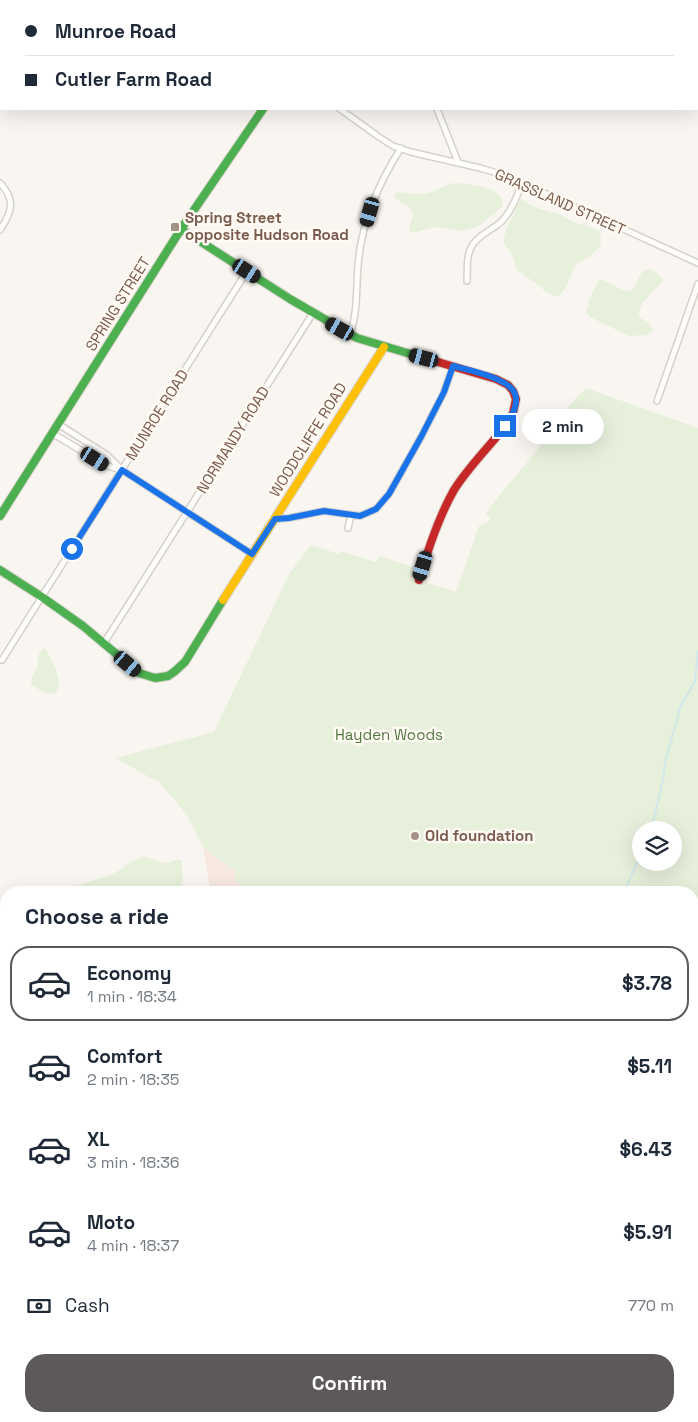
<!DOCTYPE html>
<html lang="en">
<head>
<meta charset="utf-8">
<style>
	body { margin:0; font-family:"Space Grotesk",sans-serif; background:#f6f6f7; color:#1f2937; height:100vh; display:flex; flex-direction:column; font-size:19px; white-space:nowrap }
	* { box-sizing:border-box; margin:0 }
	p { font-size:16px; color:#747a83 }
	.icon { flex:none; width:28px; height:28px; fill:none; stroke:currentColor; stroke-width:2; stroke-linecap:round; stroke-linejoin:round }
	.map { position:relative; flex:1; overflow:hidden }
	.side { position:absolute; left:0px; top:886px; width:699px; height:536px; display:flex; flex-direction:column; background:#fff; border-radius:20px 20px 0 0; box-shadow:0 5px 20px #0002 }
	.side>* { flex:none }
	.top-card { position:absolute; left:0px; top:0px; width:699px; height:110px; box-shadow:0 5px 20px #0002; display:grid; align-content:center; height:110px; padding:0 25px; background:#fff }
	.buttons { position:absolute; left:632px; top:821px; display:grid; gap:10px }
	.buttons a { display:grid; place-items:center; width:50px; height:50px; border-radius:50%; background:#fff; box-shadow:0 5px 20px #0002; font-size:25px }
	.end { position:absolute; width:22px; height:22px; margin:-11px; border:6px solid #1a73e8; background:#fff; box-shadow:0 0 0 2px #fff }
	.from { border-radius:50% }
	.bubble { position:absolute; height:35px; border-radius:18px; background:#fff; box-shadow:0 5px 20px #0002; font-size:16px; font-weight:800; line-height:35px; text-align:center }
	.car { position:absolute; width:15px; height:30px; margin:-15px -8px; border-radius:6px; box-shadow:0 0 4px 1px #0007; background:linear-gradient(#222 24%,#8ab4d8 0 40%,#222 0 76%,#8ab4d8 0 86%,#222 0) }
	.top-card b { display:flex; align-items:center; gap:18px; height:48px; font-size:19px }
	.top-card b+b { border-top:1px solid #e0e1e3 }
	.top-card i { width:12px; height:12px; background:#1f2937 }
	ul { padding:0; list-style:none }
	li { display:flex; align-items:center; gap:15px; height:75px; margin:0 10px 8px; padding:0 15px; border:2px solid transparent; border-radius:20px }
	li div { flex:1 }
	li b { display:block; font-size:19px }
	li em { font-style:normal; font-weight:800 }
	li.selected { border-color:#5c585b }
	li>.icon { width:45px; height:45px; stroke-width:1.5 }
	h2 { padding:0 25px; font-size:22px; line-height:60px }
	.pay { display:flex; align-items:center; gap:12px; height:55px; padding:0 25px; font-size:19px }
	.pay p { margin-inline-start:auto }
	.primary-button { display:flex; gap:10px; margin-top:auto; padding:10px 25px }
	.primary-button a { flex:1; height:58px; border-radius:20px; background:#5c585b; color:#fff; font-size:20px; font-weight:800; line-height:58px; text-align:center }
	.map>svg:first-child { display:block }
	.commercial { fill:#f6e8e1 }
	.education { fill:#f6eef6 }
	.green { fill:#e7f0db; fill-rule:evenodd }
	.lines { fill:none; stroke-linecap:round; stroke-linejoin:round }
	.stream { stroke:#d0e8ea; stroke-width:2 }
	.street-casing { stroke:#d7d1cb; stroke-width:8 }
	.fast-casing { stroke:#d9d2cb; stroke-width:10 }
	.slow-casing { stroke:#d9d2cb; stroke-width:10 }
	.jam-casing { stroke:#d9d2cb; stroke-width:10 }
	.street { stroke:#fefefd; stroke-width:5 }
	.fast { stroke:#4caf50; stroke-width:8 }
	.slow { stroke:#ffc107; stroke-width:8 }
	.jam { stroke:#c62828; stroke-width:8 }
	.route { stroke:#1a73e8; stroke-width:6 }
	.poi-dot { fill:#a69286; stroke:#fffaf3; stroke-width:2 }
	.labels { text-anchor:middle; stroke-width:5; stroke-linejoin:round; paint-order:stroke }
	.street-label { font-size:15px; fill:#7a5c4d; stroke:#fffaf3 }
	.poi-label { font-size:15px; font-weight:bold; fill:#7a5c4d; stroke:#fffaf3; text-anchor:start }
	.park-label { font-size:15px; fill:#537a41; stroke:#fffaf3 }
</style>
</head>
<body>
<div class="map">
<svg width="698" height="1422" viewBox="0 0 698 1422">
	<rect width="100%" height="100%" fill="#f9f5f0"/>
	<path class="commercial" d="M203,847L253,885L393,892H211Z"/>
	<path class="education" d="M692,1243L698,1261V1407L692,1406Z"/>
	<path class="green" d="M455,183C467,184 511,187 501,208L477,227L461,231L435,227L413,233L409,230C409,225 412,222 412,218C415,206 402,204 395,198V193C404,191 414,195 423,194C434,193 443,185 455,183Z
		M521,199L534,207L561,215L575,223L588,226L597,230L600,233L601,240L600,246L590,256L575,266L566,287L559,296H553L546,292L538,285L517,270L512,254L504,244V238L506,229Z
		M648,269C655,271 659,274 663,280C660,288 637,302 639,315C640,321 650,319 653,331L645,335L629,336L590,317L586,312C589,301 593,289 600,279L623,290L632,291L642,272Z
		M586,388L698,428V1010L693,1011L692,892H391L360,891L359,892H247C240,886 233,881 235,871L203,847L187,815L160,783L115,758L214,732L289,574L311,545L339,554L340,551L376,562L380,556L415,568L412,578L456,592L479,526L491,520L486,513C504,488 526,465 545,440C558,422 569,403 586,388ZM641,830H674V862H641Z
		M44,647C50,655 60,676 59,686C58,688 56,692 55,694C46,695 38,689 31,684C31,677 35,674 37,667C39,657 36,656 44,647Z
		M143,857C152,857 160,864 168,863C174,862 175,859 181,860L183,877L181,892H42L54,888L76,886L113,874L134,860Z
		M0,1194L6,1196V1230L0,1237Z
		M693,1216L698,1217V1369L696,1351V1325L692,1295Z
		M0,1244L6,1254V1416H117V1422H0Z
		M236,1416H259L270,1422H234Z"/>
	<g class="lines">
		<path class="stream" d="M651,830L661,789L666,759L680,708L695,681L698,651
			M624,892L641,854
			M692,991L698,985
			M692,1232L697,1245L698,1259"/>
		<defs>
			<path id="street" d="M340,109L379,137L393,146L411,152L480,168L507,176L698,263
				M437,109L458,162
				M0,183C16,200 12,212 0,230
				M467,281C468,269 465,254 474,243C479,236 488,231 496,226C508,218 518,197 521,183
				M350,334C358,312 356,289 358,266C361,223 378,184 401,148
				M657,401L698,284
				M58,424L107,455L122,470L252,554
				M52,433L107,466L122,470
				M275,519L289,518L324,511L360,516L376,509L389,494L421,437L444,392L453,366
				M348,528L351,515
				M104,643L313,313
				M2,660L247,271
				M433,1416V1422
				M182,1422L183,1416"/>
			<path id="fast" d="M181,229L290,299L357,338L414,355
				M0,516L181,229L263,109
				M0,570L42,597L83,626L139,673L155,678L168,676L174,672L185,662L223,600
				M692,1133L698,1132
				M0,1134L6,1136
				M692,1170L698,1171
				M0,1187L6,1191
				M477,1416L505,1422"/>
			<path id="slow" d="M296,0L300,1
				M364,1L367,0
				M223,600L384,347
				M0,992L6,995
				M0,1024L6,1016"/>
			<path id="jam" d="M414,355L496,379L508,385L513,391L516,399L513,413L507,424C490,446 469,466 454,490C438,518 428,549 419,580
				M0,1106L6,1108
				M692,1197L698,1198"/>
		</defs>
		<use href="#street" class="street-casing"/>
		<use href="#fast" class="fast-casing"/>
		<use href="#slow" class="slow-casing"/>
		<use href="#jam" class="jam-casing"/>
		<use href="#street" class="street"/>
		<use href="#fast" class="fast"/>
		<use href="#slow" class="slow"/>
		<use href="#jam" class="jam"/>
	</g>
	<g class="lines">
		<path class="route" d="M72,549L122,470L252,554L275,519L289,518L324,511L360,516L376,509L389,494L421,437L444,392L453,366C467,370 510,378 515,394C519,405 511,417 505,426"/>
	</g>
	<g class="poi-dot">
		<rect x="170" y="222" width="10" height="10" rx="2.5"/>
		<circle cx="415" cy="836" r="5"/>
	</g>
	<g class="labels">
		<g class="street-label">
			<text transform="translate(560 202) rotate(24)" y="5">GRASSLAND STREET</text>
			<text transform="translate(118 304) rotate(-58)" y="5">SPRING STREET</text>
			<text transform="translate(157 415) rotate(-58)" y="5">MUNROE ROAD</text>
			<text transform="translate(233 440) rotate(-58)" y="5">NORMANDY ROAD</text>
			<text transform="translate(308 440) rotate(-58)" y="5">WOODCLIFFE ROAD</text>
		</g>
		<g class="poi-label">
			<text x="185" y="223">Spring Street<tspan x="185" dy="17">opposite Hudson Road</tspan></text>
			<text x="425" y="841">Old foundation</text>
		</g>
		<g class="park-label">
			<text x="389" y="740">Hayden Woods</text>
		</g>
	</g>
</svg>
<div class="buttons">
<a><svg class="icon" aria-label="layers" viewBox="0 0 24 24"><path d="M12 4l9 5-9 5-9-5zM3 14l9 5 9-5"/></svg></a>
</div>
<i class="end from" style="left:72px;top:549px"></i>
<i class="end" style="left:505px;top:426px"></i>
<div class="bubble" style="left:522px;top:409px;width:82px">2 min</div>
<i class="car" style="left:370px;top:212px;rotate:196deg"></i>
<i class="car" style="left:247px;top:271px;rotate:123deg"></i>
<i class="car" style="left:340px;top:329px;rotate:300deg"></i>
<i class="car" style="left:424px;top:358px;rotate:285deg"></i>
<i class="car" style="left:95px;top:459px;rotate:122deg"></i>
<i class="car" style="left:423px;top:566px;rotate:197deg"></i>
<i class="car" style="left:128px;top:664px;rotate:130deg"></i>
<div class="top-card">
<b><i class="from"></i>Munroe Road</b>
<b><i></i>Cutler Farm Road</b>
</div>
<section class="side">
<h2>Choose a ride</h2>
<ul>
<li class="selected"><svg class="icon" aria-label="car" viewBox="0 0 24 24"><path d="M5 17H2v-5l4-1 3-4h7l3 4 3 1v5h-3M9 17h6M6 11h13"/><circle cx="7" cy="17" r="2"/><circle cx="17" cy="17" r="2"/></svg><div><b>Economy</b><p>1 min · 18:34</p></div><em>$3.78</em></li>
<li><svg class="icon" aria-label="car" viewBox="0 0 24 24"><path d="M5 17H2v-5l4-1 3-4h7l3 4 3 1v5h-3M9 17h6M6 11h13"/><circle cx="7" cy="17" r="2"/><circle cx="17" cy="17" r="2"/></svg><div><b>Comfort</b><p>2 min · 18:35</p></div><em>$5.11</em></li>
<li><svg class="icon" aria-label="car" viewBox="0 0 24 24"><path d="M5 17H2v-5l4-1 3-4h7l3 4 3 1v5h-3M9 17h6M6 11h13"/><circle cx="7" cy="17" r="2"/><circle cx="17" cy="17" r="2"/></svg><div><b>XL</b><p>3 min · 18:36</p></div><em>$6.43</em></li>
<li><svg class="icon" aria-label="car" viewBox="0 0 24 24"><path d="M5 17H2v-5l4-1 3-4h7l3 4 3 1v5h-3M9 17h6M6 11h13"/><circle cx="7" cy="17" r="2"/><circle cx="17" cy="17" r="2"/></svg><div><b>Moto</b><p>4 min · 18:37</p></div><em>$5.91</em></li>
</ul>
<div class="pay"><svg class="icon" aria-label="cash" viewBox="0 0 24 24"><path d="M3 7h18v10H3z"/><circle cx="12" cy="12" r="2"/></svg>Cash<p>770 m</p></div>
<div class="primary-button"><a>Confirm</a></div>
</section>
</div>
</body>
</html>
